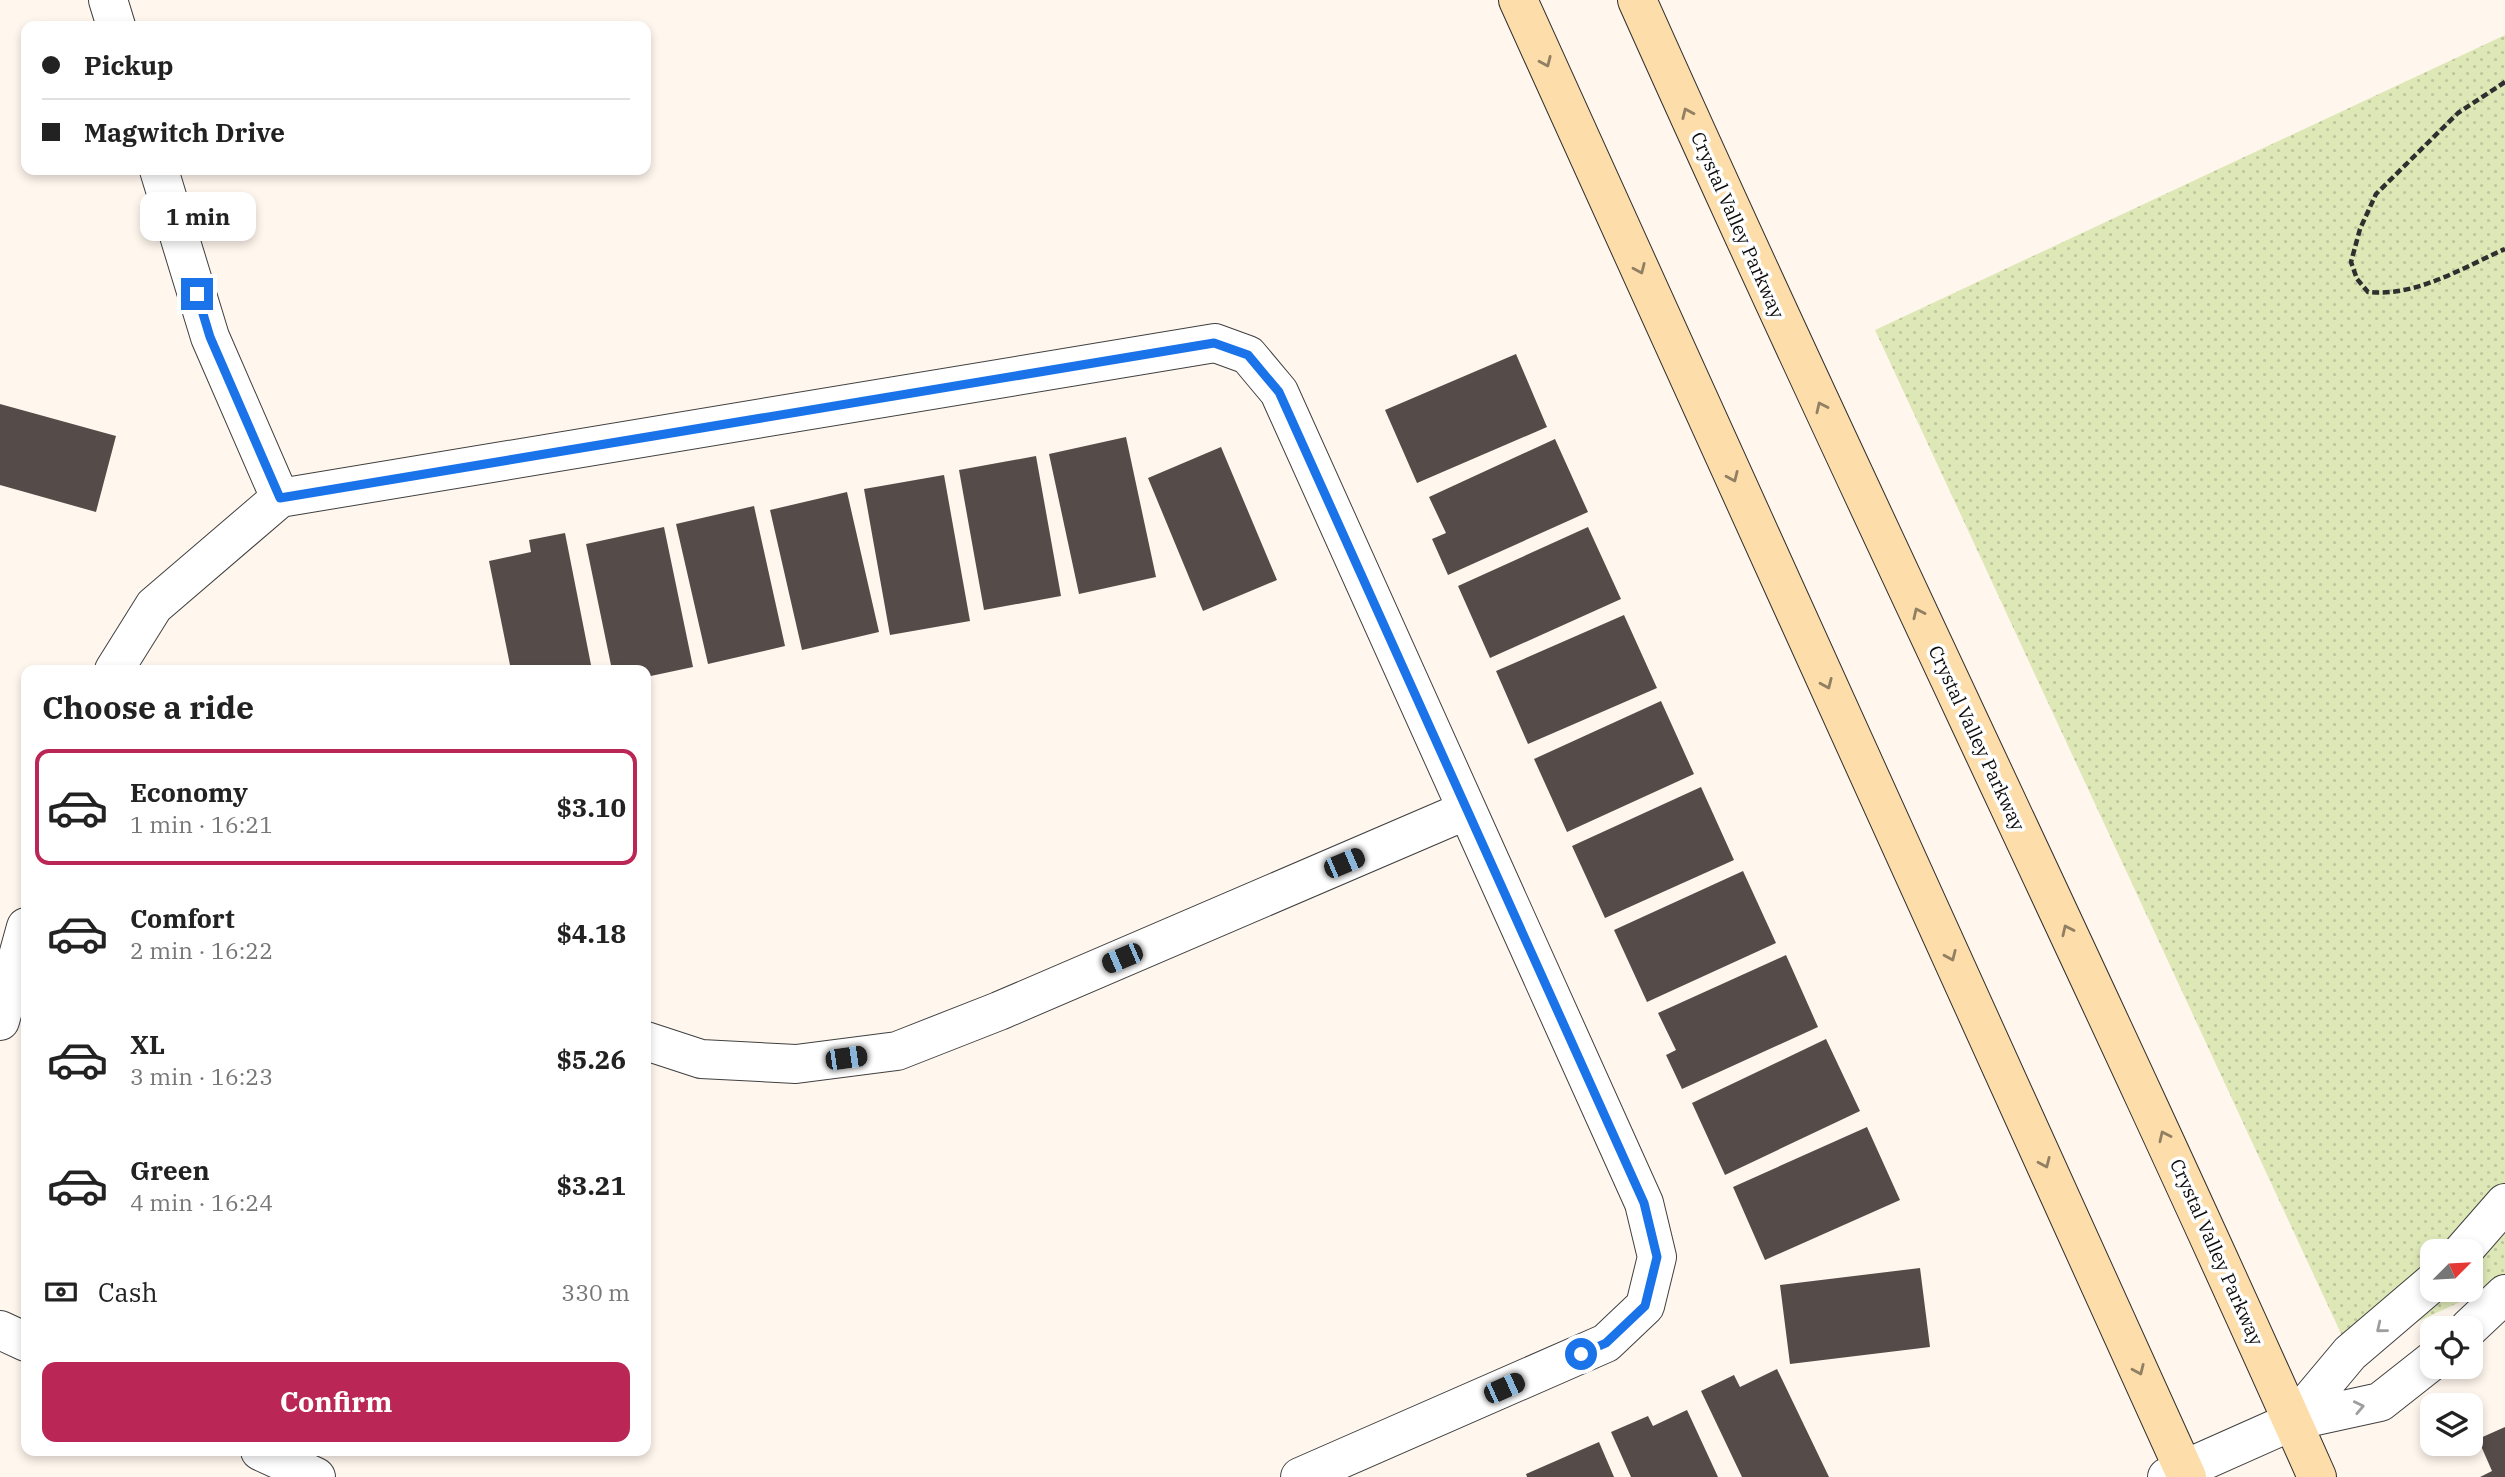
<!DOCTYPE html>
<html lang="en">
<head>
<meta charset="utf-8">
<style>
	body { margin:0; font-family:"IBM Plex Serif",serif; background:#f6f6f6; color:#222; height:100vh; display:flex; flex-direction:column; font-size:26px; white-space:nowrap }
	* { box-sizing:border-box; margin:0 }
	p { font-size:23px; color:#767676 }
	.icon { flex:none; width:38px; height:38px; fill:none; stroke:currentColor; stroke-width:2; stroke-linecap:round; stroke-linejoin:round }
	.map { position:relative; flex:1; overflow:hidden }
	.drawer { position:absolute; left:21px; top:665px; width:630px; height:791px; display:flex; flex-direction:column; background:#fff; border-radius:14px; box-shadow:0 4px 10px #0003 }
	.drawer>* { flex:none }
	.guide { position:absolute; left:21px; top:21px; width:630px; height:154px; border-radius:14px; box-shadow:0 4px 10px #0003; display:grid; align-content:center; height:154px; padding:0 21px; background:#fff }
	.needle { width:46px; rotate:66deg }
	.tools { position:absolute; left:2420px; top:1239px; display:grid; gap:14px }
	.tools a { display:grid; place-items:center; width:63px; height:63px; border-radius:14px; background:#fff; box-shadow:0 4px 10px #0003; font-size:35px }
	.end { position:absolute; width:32px; height:32px; margin:-16px; border:9px solid #1a73e8; background:#fff; box-shadow:0 0 0 4px #fff }
	.from { border-radius:50% }
	.bubble { position:absolute; height:49px; border-radius:14px; background:#fff; box-shadow:0 4px 10px #0003; font-size:23px; font-weight:700; line-height:49px; text-align:center }
	.car { position:absolute; width:21px; height:42px; margin:-21px -10px; border-radius:9px; box-shadow:0 0 5px 2px #0007; background:linear-gradient(#222 24%,#8ab4d8 0 40%,#222 0 76%,#8ab4d8 0 86%,#222 0) }
	.guide b { display:flex; align-items:center; gap:24px; height:66px; font-size:26px }
	.guide b+b { border-top:2px solid #e0e0e0 }
	.guide i { width:18px; height:18px; background:#222 }
	ul { padding:0; list-style:none }
	li { display:flex; align-items:center; gap:21px; height:116px; margin:0 14px 10px; padding:0 7px; border:4px solid transparent; border-radius:14px }
	li div { flex:1 }
	li b { display:block; font-size:26px }
	li em { font-style:normal; font-weight:700 }
	li.active { border-color:#ba2756 }
	li>.icon { width:63px; height:63px; stroke-width:1.5 }
	h2 { padding:0 21px; font-size:32px; line-height:84px }
	.pay { display:flex; align-items:center; gap:18px; height:77px; padding:0 21px; font-size:26px }
	.pay p { margin-inline-start:auto }
	.button { display:flex; gap:14px; margin-top:auto; padding:14px 21px }
	.button a { flex:1; height:80px; border-radius:14px; background:#ba2756; color:#fff; font-size:28px; font-weight:700; line-height:80px; text-align:center }
	.map>svg:first-child { display:block }
	.grass { fill:url(#grass-dots); fill-rule:evenodd }
	.building { fill:#554b49 }
	.lines { fill:none; stroke-linecap:round; stroke-linejoin:round }
	.street-casing { stroke:#404040; stroke-width:40 }
	.secondary-casing { stroke:#2f2f2f; stroke-width:40 }
	.path { stroke:#2f2f2f; stroke-width:4.5; stroke-dasharray:7 3.5; stroke-linecap:butt }
	.street { stroke:#fff; stroke-width:38 }
	.secondary { stroke:#fddda9; stroke-width:38 }
	.oneway { stroke:#917f63 }
	.oneway2 { stroke:#9e9e9e }
	.route { stroke:#1a73e8; stroke-width:9 }
	.labels { text-anchor:middle; stroke-width:7; stroke-linejoin:round; paint-order:stroke }
	.street-label { font-size:19px; fill:#0d0d0d; stroke:#fff }
</style>
</head>
<body>
<div class="map">
<svg width="2505" height="1477" viewBox="0 0 2505 1477">
	<defs>
		<pattern id="grass-dots" width="8" height="8" patternUnits="userSpaceOnUse" patternTransform="scale(1.75)"><rect width="8" height="8" fill="#dee8b7"/><path d="M2 2h.1M6 6h.1" fill="none" stroke="#bdc69c" stroke-width="1.8" stroke-linecap="round"/></pattern>
	</defs>
	<rect width="100%" height="100%" fill="#fff6ed"/>
	<path class="grass" d="M2505,35V1281L2350,1353L1875,330ZM2432,1251H2471V1290H2432Z"/>
	<path class="building" d="M1516,354L1547,427L1417,483L1385,410Z
		M0,404L116,436L96,512L0,485Z
		M1126,437L1156,577L1079,594L1049,454Z
		M1555,439L1588,512L1448,575L1432,539L1446,533L1429,497Z
		M1221,447L1277,580L1203,611L1148,478Z
		M1036,456L1061,596L984,610L959,470Z
		M944,475L970,621L890,635L864,489Z
		M847,492L879,632L802,650L770,510Z
		M754,506L785,646L708,664L676,524Z
		M664,527L693,667L646,677V670H612L586,544Z
		M1588,527L1621,599L1490,658L1458,586Z
		M565,533L592,670H511L489,561L531,552L529,540Z
		M1624,615L1657,688L1528,744L1496,671Z
		M1661,701L1694,774L1567,832L1534,759Z
		M1701,787L1734,860L1605,918L1572,846Z
		M1743,871L1776,943L1647,1002L1614,930Z
		M1786,955L1818,1027L1682,1089L1666,1055L1676,1050L1658,1013Z
		M1826,1039L1860,1111L1725,1175L1692,1103Z
		M1867,1127L1900,1200L1765,1260L1733,1187Z
		M1920,1268L1930,1347L1790,1364L1780,1285Z
		M1777,1369L1829,1477H1742L1701,1391L1734,1375L1740,1387Z
		M1687,1410L1718,1477H1631L1611,1432L1648,1416L1653,1426Z
		M2505,1427V1477H2480L2492,1471L2478,1439Z
		M1599,1442L1614,1477H1527L1526,1474Z"/>
	<g class="lines">
		<defs>
			<path id="street" d="M108,0L116,26
				M159,170L210,337L280,498
				M114,670L154,606L280,498L1215,343L1248,355L1279,392L1644,1203L1657,1257L1645,1306L1606,1343L1300,1477
				M0,1021L26,927
				M646,1041L701,1059L796,1064L897,1051L999,1011L1467,810
				M2463,1251L2505,1203
				M2469,1328L2505,1294
				M0,1330L26,1342
				M2293,1421L2350,1353L2432,1283
				M260,1451L316,1477
				M2167,1477L2293,1421L2380,1402L2432,1361"/>
			<path id="secondary" d="M1518,0L2187,1477
				M1637,0C1858,495 2097,982 2317,1477"/>
		</defs>
		<use href="#street" class="street-casing"/>
		<use href="#secondary" class="secondary-casing"/>
		<path class="path" d="M2505,82L2458,113L2376,194L2360,229L2351,262L2357,279L2368,292C2416,297 2462,268 2505,249"/>
		<use href="#street" class="street"/>
		<use href="#secondary" class="secondary"/>
	</g>
	<defs><path id="oneway-chevron" d="M-2-3.5L2.5 0L-2 3.5" fill="none" stroke-width="1.6" stroke-linecap="round" stroke-linejoin="round" transform="scale(1.75)"/></defs>
	<g class="oneway">
		<use href="#oneway-chevron" transform="translate(1546 62) rotate(66)"/>
		<use href="#oneway-chevron" transform="translate(1687 113) rotate(-114)"/>
		<use href="#oneway-chevron" transform="translate(1640 269) rotate(66)"/>
		<use href="#oneway-chevron" transform="translate(1821 407) rotate(-115)"/>
		<use href="#oneway-chevron" transform="translate(1733 477) rotate(66)"/>
		<use href="#oneway-chevron" transform="translate(1918 613) rotate(-115)"/>
		<use href="#oneway-chevron" transform="translate(1827 684) rotate(66)"/>
		<use href="#oneway-chevron" transform="translate(2067 930) rotate(-115)"/>
		<use href="#oneway-chevron" transform="translate(1951 956) rotate(66)"/>
		<use href="#oneway-chevron" transform="translate(2164 1136) rotate(-115)"/>
		<use href="#oneway-chevron" transform="translate(2045 1163) rotate(66)"/>
		<use href="#oneway-chevron" transform="translate(2139 1370) rotate(66)"/>
	</g>
	<g class="oneway2">
		<use href="#oneway-chevron" transform="translate(2381 1328) rotate(141)"/>
		<use href="#oneway-chevron" transform="translate(2359 1407) rotate(-12)"/>
	</g>
	<g class="lines">
		<path class="route" d="M197,294L210,337L280,498L1214,343L1248,355L1279,392L1644,1203L1657,1257L1645,1306L1606,1343L1581,1354"/>
	</g>
	<g class="labels">
		<g class="street-label">
			<text transform="translate(1738 225) rotate(66)" y="7">Crystal Valley Parkway</text>
			<text transform="translate(1977 738) rotate(65)" y="7">Crystal Valley Parkway</text>
			<text transform="translate(2217 1252) rotate(66)" y="7">Crystal Valley Parkway</text>
		</g>
	</g>
</svg>
<div class="tools">
<a><svg class="needle" viewBox="-14 -14 28 28"><path d="M0-13l5 13h-10z" fill="#e53935"/><path d="M0 13l5-13h-10z" fill="#767676"/></svg></a>
<a><svg class="icon" aria-label="locate" viewBox="0 0 24 24"><circle cx="12" cy="12" r="6"/><path d="M12 2v4M12 18v4M2 12h4M18 12h4"/></svg></a>
<a><svg class="icon" aria-label="layers" viewBox="0 0 24 24"><path d="M12 4l9 5-9 5-9-5zM3 14l9 5 9-5"/></svg></a>
</div>
<i class="end from" style="left:1581px;top:1354px"></i>
<i class="end" style="left:197px;top:294px"></i>
<div class="bubble" style="left:140px;top:192px;width:116px">1 min</div>
<i class="car" style="left:1344px;top:863px;rotate:67deg"></i>
<i class="car" style="left:1122px;top:958px;rotate:247deg"></i>
<i class="car" style="left:846px;top:1058px;rotate:82deg"></i>
<i class="car" style="left:1504px;top:1388px;rotate:66deg"></i>
<div class="guide">
<b><i class="from"></i>Pickup</b>
<b><i></i>Magwitch Drive</b>
</div>
<section class="drawer">
<h2>Choose a ride</h2>
<ul>
<li class="active"><svg class="icon" aria-label="car" viewBox="0 0 24 24"><path d="M5 17H2v-5l4-1 3-4h7l3 4 3 1v5h-3M9 17h6M6 11h13"/><circle cx="7" cy="17" r="2"/><circle cx="17" cy="17" r="2"/></svg><div><b>Economy</b><p>1 min · 16:21</p></div><em>$3.10</em></li>
<li><svg class="icon" aria-label="car" viewBox="0 0 24 24"><path d="M5 17H2v-5l4-1 3-4h7l3 4 3 1v5h-3M9 17h6M6 11h13"/><circle cx="7" cy="17" r="2"/><circle cx="17" cy="17" r="2"/></svg><div><b>Comfort</b><p>2 min · 16:22</p></div><em>$4.18</em></li>
<li><svg class="icon" aria-label="car" viewBox="0 0 24 24"><path d="M5 17H2v-5l4-1 3-4h7l3 4 3 1v5h-3M9 17h6M6 11h13"/><circle cx="7" cy="17" r="2"/><circle cx="17" cy="17" r="2"/></svg><div><b>XL</b><p>3 min · 16:23</p></div><em>$5.26</em></li>
<li><svg class="icon" aria-label="car" viewBox="0 0 24 24"><path d="M5 17H2v-5l4-1 3-4h7l3 4 3 1v5h-3M9 17h6M6 11h13"/><circle cx="7" cy="17" r="2"/><circle cx="17" cy="17" r="2"/></svg><div><b>Green</b><p>4 min · 16:24</p></div><em>$3.21</em></li>
</ul>
<div class="pay"><svg class="icon" aria-label="cash" viewBox="0 0 24 24"><path d="M3 7h18v10H3z"/><circle cx="12" cy="12" r="2"/></svg>Cash<p>330 m</p></div>
<div class="button"><a>Confirm</a></div>
</section>
</div>
</body>
</html>
